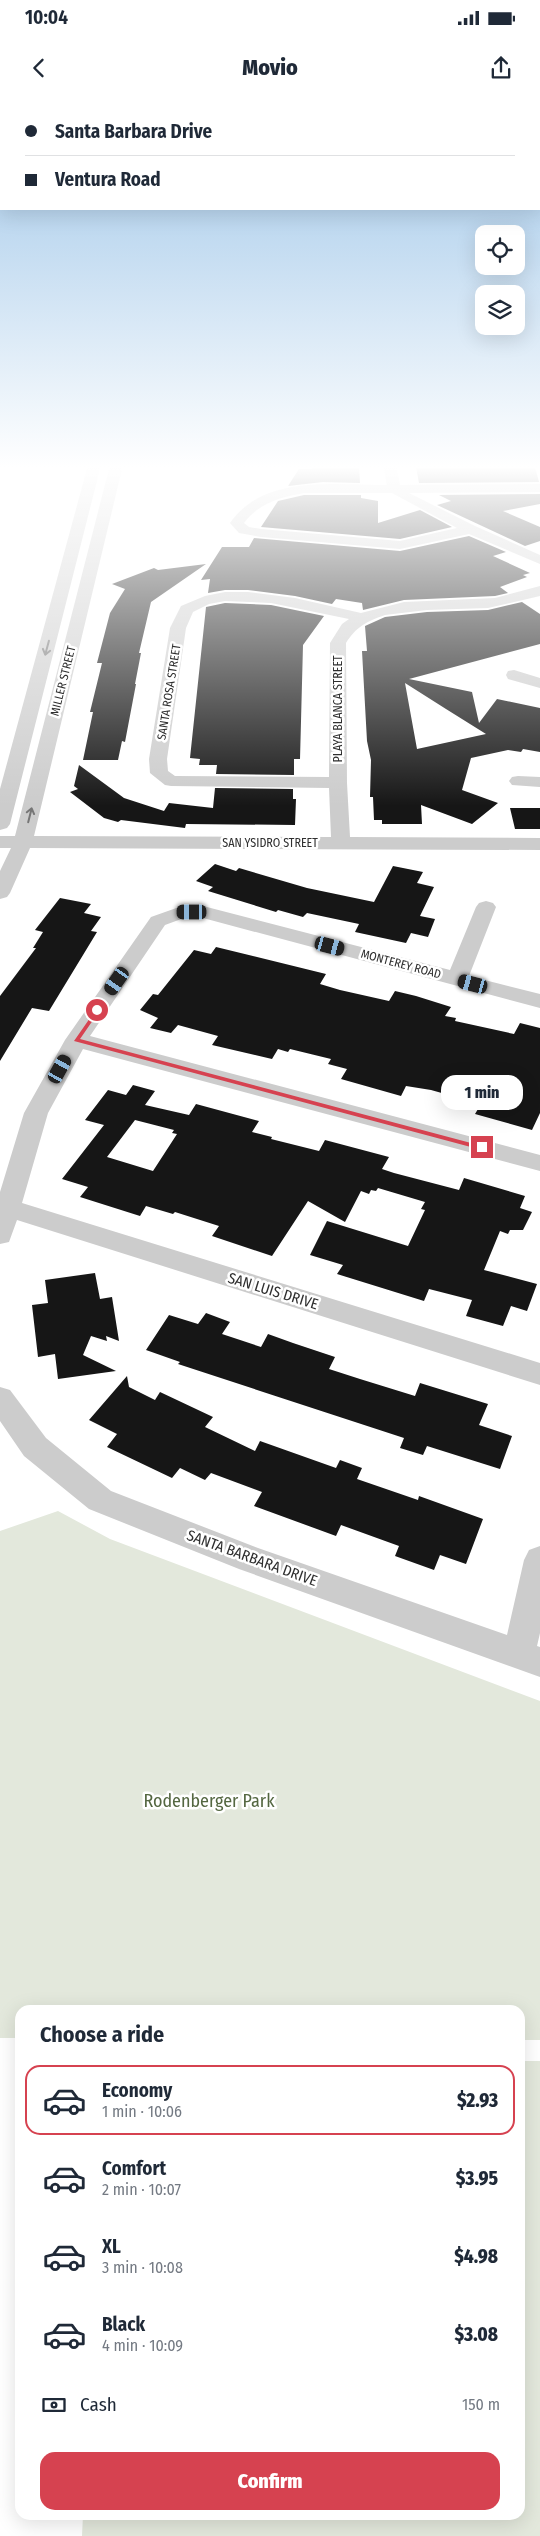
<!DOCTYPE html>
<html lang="en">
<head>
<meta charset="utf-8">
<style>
	body { margin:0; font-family:"Fira Sans Condensed",sans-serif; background:#f2f2f3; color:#1f2937; height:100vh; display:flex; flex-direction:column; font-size:19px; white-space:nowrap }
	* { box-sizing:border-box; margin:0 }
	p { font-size:16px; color:#747a83 }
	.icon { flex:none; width:28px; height:28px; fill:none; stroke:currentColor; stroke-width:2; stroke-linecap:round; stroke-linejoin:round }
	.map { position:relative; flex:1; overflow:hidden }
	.details { position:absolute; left:15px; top:1905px; width:510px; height:515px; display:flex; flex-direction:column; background:#fff; border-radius:15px; box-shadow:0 5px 20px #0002 }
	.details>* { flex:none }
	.hud { position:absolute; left:0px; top:0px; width:540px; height:110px; box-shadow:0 5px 20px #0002; display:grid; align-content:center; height:110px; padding:0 25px; background:#fff }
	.controls { position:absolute; left:475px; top:125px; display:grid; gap:10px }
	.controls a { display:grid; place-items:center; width:50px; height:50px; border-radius:10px; background:#fff; box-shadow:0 5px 20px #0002; font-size:25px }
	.end { position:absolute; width:22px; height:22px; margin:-11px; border:6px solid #d64250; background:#fff; box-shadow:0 0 0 2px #fff }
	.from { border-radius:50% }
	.bubble { position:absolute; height:35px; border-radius:15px; background:#fff; box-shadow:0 5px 20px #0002; font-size:16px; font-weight:800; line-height:35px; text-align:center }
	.car { position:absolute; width:15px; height:30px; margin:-15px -8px; border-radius:6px; box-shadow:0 0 4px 1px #0007; background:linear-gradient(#222 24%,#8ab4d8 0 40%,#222 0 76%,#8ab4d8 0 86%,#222 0) }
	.hud b { display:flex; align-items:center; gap:18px; height:48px; font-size:19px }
	.hud b+b { border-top:1px solid #e0e1e3 }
	.hud i { width:12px; height:12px; background:#1f2937 }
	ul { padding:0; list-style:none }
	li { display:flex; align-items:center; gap:15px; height:70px; margin:0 10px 8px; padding:0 15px; border:2px solid transparent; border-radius:15px }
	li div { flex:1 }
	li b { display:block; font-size:19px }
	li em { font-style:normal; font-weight:800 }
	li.active { border-color:#d64250 }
	li>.icon { width:45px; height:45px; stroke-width:1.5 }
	h2 { padding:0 25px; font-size:22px; line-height:60px }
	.pay { display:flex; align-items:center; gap:12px; height:55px; padding:0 25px; font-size:19px }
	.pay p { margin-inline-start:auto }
	.action { display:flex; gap:10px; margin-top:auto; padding:10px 25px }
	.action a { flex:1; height:58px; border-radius:15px; background:#d64250; color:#fff; font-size:20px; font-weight:800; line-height:58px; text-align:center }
	.status { display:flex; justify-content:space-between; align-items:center; height:35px; padding:0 25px; background:#fff; direction:ltr }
	.status svg { height:14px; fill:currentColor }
	header { display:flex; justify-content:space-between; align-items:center; height:65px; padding:0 25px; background:#fff; font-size:22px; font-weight:800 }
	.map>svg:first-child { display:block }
	.green { fill:#e3e8dc }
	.building { fill:#161616; fill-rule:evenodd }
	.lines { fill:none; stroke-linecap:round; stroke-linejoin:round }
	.minor { fill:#ccc; fill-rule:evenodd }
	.oneway { stroke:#767676 }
	.route { fill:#d64250 }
	.labels { text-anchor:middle; stroke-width:5; stroke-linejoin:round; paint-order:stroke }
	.far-street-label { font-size:12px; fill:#2f2f2f; stroke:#fff }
	.street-label { font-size:15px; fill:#2f2f2f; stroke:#fff }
	.near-park-label { font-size:18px; fill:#546741; stroke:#fff }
</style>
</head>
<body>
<div class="status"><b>10:04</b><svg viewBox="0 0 49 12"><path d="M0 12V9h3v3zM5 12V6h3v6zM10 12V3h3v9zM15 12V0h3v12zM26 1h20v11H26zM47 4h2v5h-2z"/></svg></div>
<header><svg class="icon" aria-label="back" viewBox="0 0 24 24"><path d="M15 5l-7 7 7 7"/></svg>Movio<svg class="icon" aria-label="share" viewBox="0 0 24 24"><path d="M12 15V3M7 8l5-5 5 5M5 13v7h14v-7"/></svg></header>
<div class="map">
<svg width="540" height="2436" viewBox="0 0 540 2436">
	<rect width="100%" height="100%" fill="#fff"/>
	<path class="green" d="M58,1411L110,1439L540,1601V1940H520V1910H20V1938H0V1431Z
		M520,1961H540V2436H82L83,2415H520Z"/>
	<path class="building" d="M312,366H359L360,383L323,382L288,386L299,369H312Z
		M416,367H535L539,382L419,383Z
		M540,394V404L503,411L540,427V441L525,446L437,405L451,401L439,395Z
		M304,395H361V398L378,401V423L420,410L452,427L400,439L261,427L278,401Z
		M469,436L506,452L493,456L530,473L523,475L527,477L500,487L508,493L495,496L404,500L363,510L362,503L336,499L332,504L295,496L248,490H225L208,493L210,479L201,480L222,447H249L254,438L400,451Z
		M206,464L151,502L139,553H141L135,584H136L125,642L122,641L118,660H83L93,612H90L102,563H97L110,513L125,489L112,484L154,468L158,470Z
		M522,502L540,514V544L409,579L472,592L479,623L497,599L540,608V652L523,649L521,652L508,650L471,658L462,690L498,703L472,724L421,705L422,724H382V720H374L373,697H370L371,660L367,641L362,551H367L365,526L385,517L427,512L488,510ZM405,583L446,609L486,634L417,649Z
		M225,503L271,505L324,516L303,545L300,659H294V675L216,674L217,665H199L200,659L190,658L206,507Z
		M79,665L124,698L164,711L169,703L213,708L215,688L293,689V699H296L295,725L186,724L185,728L121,720L118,722L104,718L70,692L78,689L74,686Z
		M510,708H540V729H515Z
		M215,764L236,771L239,768L307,788L374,802L393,766L423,772L417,783L434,787L420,816L435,819L428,837L411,833L406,843L355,832L359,824L307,813L303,817L278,810L276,812L208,791L213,787L196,781Z
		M60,798L91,804L84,813L101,817L91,831L97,832L49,911L32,908L0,961V896L36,848H33L43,832L35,830Z
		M216,847L326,874L320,884L340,890L389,901L395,891L416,896L451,907L445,916L456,918L455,921L514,934L520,923L540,928V1013L532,1030L475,1014L481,1004L431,990L406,986L401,996L341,979L347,969L328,964L331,959L290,949L288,952L278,949L272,959L212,945L218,936L178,925L171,933L150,928L158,918L140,910L153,894L158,895L194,850L211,854Z
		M133,985L155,991L145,1005L189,1015L196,1004L259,1021L252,1032L272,1037L271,1039L319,1051L325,1040L389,1057L382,1069L394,1073L459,1090L464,1078L525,1096L520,1108L532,1112L523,1130H510L508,1134L500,1131L484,1170L537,1184L527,1211L511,1206L503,1226L466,1216L472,1200L429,1189L424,1201L337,1174L343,1165L310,1155L327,1121L408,1146L425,1110L421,1109L425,1102L378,1088L376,1091L371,1090L369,1094L361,1091L345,1122L308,1101L272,1156L212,1136L219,1126L175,1112L173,1114L146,1106L140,1116L80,1097L88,1087L62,1079L104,1025L85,1020L108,990L126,995ZM135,1020L174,1030L172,1033L177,1034L153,1071L107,1057Z
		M95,1173L100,1199L112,1197L119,1241L106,1236L107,1241L91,1236L83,1255L116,1271L58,1279L55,1254L38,1257L32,1205L48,1203L45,1180Z
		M206,1213L230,1222L222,1234L261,1247L268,1234L293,1243L335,1257L329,1269L360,1279L415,1296L420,1283L488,1304L479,1325L512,1336L500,1369L427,1346L423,1355L400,1348L404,1338L178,1264L180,1262L146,1250L169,1215L198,1224Z
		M127,1276L129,1287L155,1300L160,1292L213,1317L205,1327L255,1351L260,1341L336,1368L340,1360L362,1368L357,1379L418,1400L419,1396L483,1419L466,1464L440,1455L434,1470L395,1456L399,1446L341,1425L336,1436L254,1406L262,1392L211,1373L205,1380L180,1368L172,1378L107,1347L117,1334L89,1320Z"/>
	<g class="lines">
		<path class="minor" d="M88,365H101L10,724L7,728L0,730V689Z
			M110,365H123L34,736L331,737L329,688L171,686L165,685L150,673L149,659L170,528L181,506L205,496L225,492H248L295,498L361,513L404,502L495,498L540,486V496L488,508L427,510L385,515C367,521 356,527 346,543L347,683L350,737L540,738V750L30,748L10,793L7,797L0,799V771L11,748H0V736H15ZM225,501L271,503L349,519L342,524L330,543L329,677L175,676L168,671L167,659L186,528L193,512L209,504Z
			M383,365H396L400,385L540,384V392L409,393L475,426L540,455V464L469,434L400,449L261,437L239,433L230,423C264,374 335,385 387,385ZM304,393H392L457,428L400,441L261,429L249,427L244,423C259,403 281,397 304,393Z
			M514,570L540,578V588L508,579L506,575L508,571Z
			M518,676L540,677V687L512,685L509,681L512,677Z
			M486,801L493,803L496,807L469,876L540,894V908L203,818H184L165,825L90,936L540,1055V1071L83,949L48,1013L22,1103L540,1263V1285L17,1120L9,1142L0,1144V1092L24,1013L65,940L151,817L182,806H203L450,870L476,807L479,803Z
			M0,1287L10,1290L46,1338L111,1391L258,1448L507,1535L524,1460L529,1450L540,1446V1533L537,1546L540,1547V1577L239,1469L89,1409L24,1356L0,1321Z"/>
	</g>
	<defs><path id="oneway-shaft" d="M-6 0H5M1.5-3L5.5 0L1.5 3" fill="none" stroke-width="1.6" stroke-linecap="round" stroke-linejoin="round" transform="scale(1.25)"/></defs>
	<g class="oneway">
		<use href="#oneway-shaft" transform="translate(47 548) rotate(105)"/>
		<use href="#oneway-shaft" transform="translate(30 715) rotate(-76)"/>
	</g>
	<linearGradient id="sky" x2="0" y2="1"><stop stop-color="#9dc5e8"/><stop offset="0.52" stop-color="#fff"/><stop offset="1" stop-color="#fff" stop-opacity="0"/></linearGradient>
	<rect width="540" height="706" fill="url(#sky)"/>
	<path class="route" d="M97,908L100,910L80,939L486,1047L482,1050L74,941Z"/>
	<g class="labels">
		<g class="far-street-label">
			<text transform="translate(63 581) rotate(-76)" y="4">MILLER STREET</text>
			<text transform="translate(169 592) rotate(-81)" y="4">SANTA ROSA STREET</text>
			<text transform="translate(338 609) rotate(-90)" y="4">PLAYA BLANCA STREET</text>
			<text x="270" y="747">SAN YSIDRO STREET</text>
			<text transform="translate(401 864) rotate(15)" y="4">MONTEREY ROAD</text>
		</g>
		<g class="street-label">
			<text transform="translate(273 1191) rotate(17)" y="5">SAN LUIS DRIVE</text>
			<text transform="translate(252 1458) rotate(20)" y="5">SANTA BARBARA DRIVE</text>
		</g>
		<g class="near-park-label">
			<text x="209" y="1707">Rodenberger Park</text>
		</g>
	</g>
</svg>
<div class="controls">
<a><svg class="icon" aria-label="locate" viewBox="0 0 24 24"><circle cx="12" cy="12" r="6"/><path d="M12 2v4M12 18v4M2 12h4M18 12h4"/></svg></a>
<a><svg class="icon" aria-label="layers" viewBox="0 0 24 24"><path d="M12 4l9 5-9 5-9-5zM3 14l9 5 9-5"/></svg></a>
</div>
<i class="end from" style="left:97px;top:910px"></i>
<i class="end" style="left:482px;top:1047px"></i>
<div class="bubble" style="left:441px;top:975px;width:82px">1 min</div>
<i class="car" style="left:192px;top:812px;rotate:270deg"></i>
<i class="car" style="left:330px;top:846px;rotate:105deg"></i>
<i class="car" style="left:117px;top:881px;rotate:215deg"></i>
<i class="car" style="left:473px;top:884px;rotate:285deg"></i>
<i class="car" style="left:60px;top:969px;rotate:29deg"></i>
<div class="hud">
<b><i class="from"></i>Santa Barbara Drive</b>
<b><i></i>Ventura Road</b>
</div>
<section class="details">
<h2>Choose a ride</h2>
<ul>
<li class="active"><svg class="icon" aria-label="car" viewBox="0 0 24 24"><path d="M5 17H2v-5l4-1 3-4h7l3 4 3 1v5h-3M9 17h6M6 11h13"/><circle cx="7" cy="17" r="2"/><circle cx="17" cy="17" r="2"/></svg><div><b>Economy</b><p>1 min · 10:06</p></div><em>$2.93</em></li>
<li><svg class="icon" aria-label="car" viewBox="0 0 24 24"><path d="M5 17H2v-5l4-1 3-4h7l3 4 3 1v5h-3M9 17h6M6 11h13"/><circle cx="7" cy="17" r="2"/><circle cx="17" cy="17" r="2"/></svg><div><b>Comfort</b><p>2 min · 10:07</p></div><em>$3.95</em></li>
<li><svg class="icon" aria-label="car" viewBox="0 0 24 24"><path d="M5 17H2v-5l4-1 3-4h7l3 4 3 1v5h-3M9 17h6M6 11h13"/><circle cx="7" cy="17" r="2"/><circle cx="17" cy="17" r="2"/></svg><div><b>XL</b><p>3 min · 10:08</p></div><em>$4.98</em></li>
<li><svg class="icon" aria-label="car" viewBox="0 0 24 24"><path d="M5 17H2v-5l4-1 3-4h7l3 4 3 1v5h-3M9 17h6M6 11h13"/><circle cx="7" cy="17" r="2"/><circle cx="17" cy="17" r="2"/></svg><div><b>Black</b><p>4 min · 10:09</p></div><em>$3.08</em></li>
</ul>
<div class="pay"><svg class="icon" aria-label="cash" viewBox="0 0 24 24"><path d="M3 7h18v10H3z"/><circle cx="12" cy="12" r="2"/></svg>Cash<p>150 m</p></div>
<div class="action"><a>Confirm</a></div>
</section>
</div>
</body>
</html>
